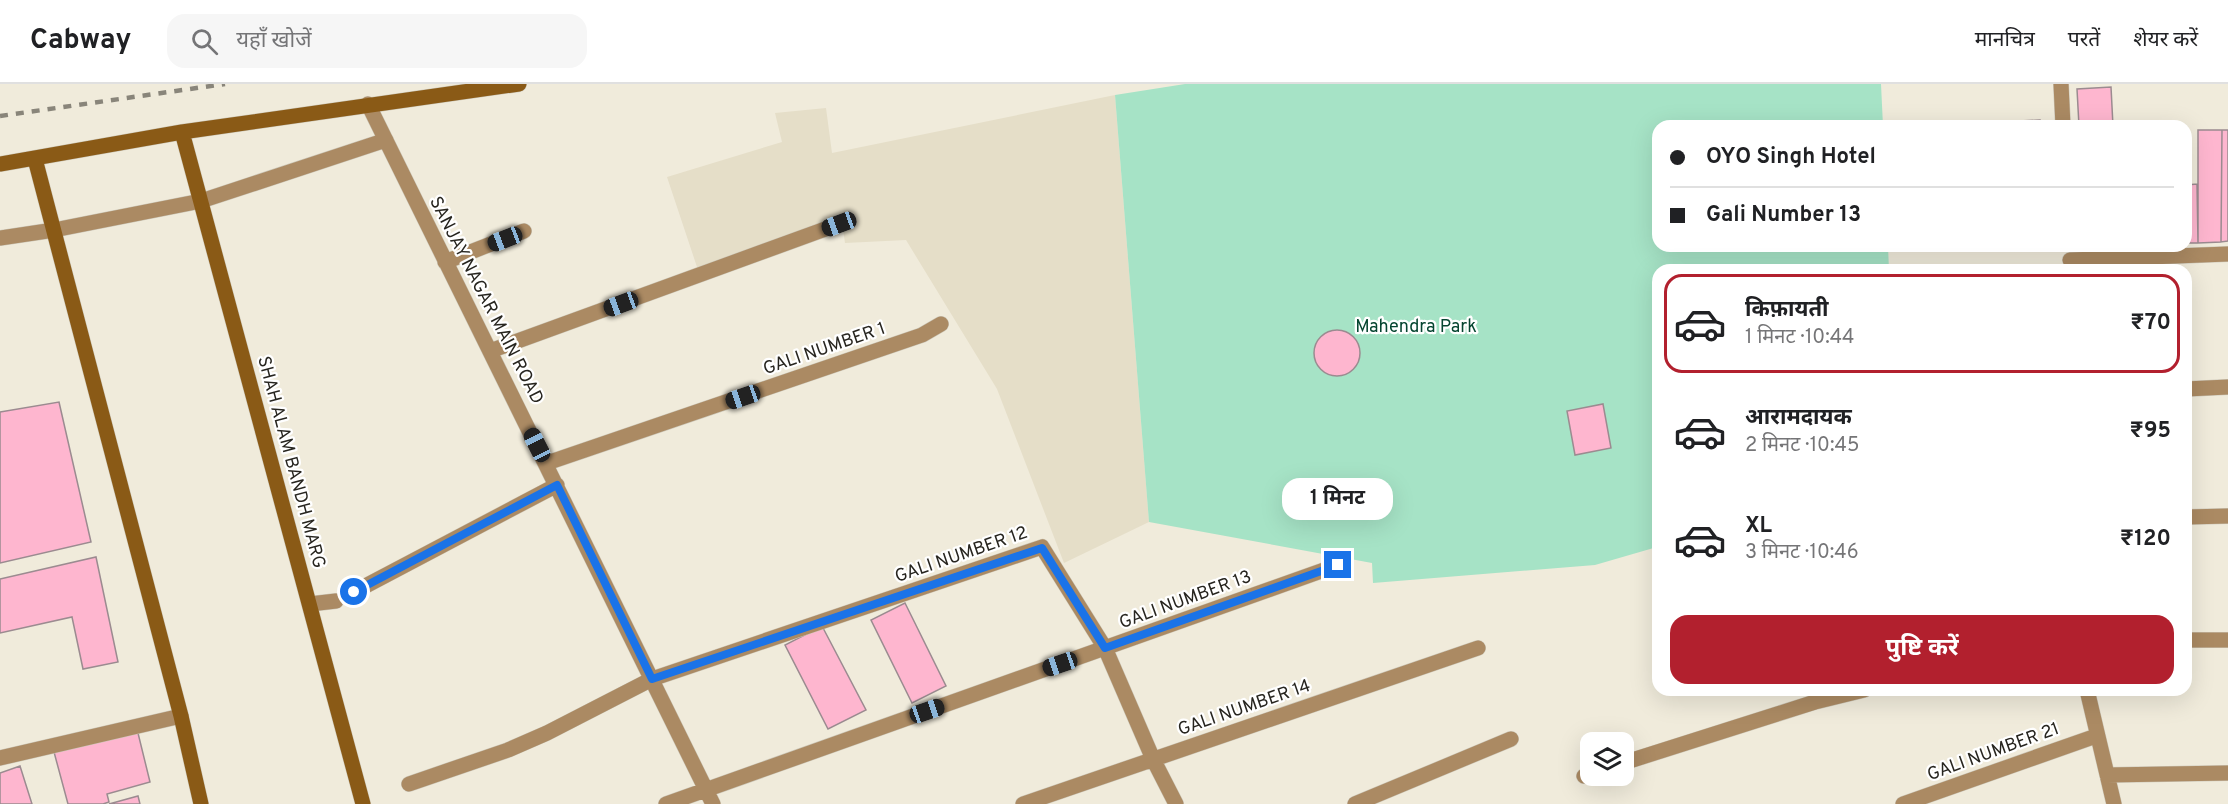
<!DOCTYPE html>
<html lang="hi">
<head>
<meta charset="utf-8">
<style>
	body { margin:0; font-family:Overpass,"Noto Sans Devanagari",sans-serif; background:#f6f6f6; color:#202124; height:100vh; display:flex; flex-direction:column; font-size:22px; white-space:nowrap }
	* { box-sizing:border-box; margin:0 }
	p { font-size:20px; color:#757577 }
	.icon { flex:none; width:33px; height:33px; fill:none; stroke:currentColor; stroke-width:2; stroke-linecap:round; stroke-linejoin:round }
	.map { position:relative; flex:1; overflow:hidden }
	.sheet { position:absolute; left:1652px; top:180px; width:540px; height:432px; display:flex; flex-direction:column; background:#fff; border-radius:18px; box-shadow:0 6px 24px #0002 }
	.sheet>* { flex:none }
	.guide { position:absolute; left:1652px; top:36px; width:540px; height:132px; border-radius:18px; box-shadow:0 6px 24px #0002; display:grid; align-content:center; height:132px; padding:0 18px; background:#fff }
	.fabs { position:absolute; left:1580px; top:648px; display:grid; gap:12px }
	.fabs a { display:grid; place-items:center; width:54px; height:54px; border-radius:12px; background:#fff; box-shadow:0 6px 24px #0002; font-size:30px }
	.end { position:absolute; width:27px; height:27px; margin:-14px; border:8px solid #1a73e8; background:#fff; box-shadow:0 0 0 3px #fff }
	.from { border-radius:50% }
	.bubble { position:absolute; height:42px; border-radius:18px; background:#fff; box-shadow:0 6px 24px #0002; font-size:20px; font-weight:700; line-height:42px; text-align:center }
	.car { position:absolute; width:18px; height:36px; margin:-18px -9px; border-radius:8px; box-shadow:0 0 4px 2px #0007; background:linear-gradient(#222 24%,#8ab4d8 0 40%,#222 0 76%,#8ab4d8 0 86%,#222 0) }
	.guide b { display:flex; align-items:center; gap:21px; height:57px; font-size:22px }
	.guide b+b { border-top:2px solid #e0e0e0 }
	.guide i { width:15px; height:15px; background:#202124 }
	ul { padding:10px 0 0; list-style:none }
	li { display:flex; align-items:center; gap:18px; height:99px; margin:0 12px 9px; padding:0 6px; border:3px solid transparent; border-radius:18px }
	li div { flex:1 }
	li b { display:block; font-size:22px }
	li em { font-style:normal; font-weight:700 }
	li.active { border-color:#b2202e }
	li>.icon { width:54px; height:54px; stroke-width:1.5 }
	.action { display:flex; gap:12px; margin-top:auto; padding:12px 18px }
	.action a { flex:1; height:69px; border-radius:18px; background:#b2202e; color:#fff; font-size:24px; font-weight:700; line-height:69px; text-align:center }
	header { display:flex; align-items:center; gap:36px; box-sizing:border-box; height:84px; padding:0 30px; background:#fff; border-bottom:2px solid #e0e0e0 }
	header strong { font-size:28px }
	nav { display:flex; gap:33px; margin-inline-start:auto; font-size:21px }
	.search { width:420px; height:54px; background:#f6f6f6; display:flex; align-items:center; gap:15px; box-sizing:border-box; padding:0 21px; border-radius:18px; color:#757577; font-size:22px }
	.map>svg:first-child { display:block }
	.built { fill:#e5dec8 }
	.green { fill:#a6e3c6 }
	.building { fill:#feb6cf; stroke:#9b8b90; stroke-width:1.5 }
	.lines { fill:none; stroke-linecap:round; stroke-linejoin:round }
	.lane-casing { stroke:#ccc7b9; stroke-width:16 }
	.street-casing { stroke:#ccc7b9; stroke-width:16 }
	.secondary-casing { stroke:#ccc7b9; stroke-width:16 }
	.lane { stroke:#ab8a63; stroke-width:15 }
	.street { stroke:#ab8a63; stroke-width:15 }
	.secondary { stroke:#8a5a16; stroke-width:15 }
	.rail { stroke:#89857a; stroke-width:4.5; stroke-dasharray:8 8; stroke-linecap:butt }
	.route { stroke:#1a73e8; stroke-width:8 }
	.labels { text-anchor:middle; stroke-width:4.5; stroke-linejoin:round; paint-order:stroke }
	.street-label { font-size:18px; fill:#27251f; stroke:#fff }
	.park-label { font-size:18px; fill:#054530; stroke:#fff }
</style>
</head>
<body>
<header>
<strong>Cabway</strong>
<div class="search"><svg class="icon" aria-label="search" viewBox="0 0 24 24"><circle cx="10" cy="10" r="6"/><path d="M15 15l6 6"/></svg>यहाँ खोजें</div>
<nav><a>मानचित्र</a><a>परतें</a><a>शेयर करें</a></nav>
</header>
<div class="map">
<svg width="2228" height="720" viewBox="0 0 2228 720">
	<rect width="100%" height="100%" fill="#f0ebdb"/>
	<path class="built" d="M1115,11L1149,438L1064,479L997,305L906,156L845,159L841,131L698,186L667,93L782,58L775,29L826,24L832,69Z"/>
	<path class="green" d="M1185,0H1881L1883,42H1658V162H1888L1889,186H1658L1657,463L1595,481L1373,499L1372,479L1149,438L1115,11Z"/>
	<path class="building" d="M2111,3L2113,42H2079L2077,5Z
		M2040,36V42H1979V39Z
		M2198,46H2222L2221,158L2198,159Z
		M2222,46H2228V157L2221,158Z
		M2197,100L2198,159H2186V101Z
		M1314 269a23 23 0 1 1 46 0a23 23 0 1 1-46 0Z
		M59,318L91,458L0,479V328Z
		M1603,320L1611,364L1575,371L1567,327Z
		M96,473L118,578L83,585L72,533L0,549V495Z
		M905,519L946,602L912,619L871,536Z
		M822,542L866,626L828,645L785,561Z
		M137,645L150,698L107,710L109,718L103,720H68L54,668Z
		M20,682L32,720H0V689Z
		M138,712L140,720H109Z"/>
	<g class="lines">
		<defs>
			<path id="lane" d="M0,674L181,632"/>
			<path id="street" d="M2061,0L2063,42
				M368,20L713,720
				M0,154L54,146L201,117L386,56
				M2070,176L2228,170
				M445,178L524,147
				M490,267L839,140
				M2186,305L2228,303
				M547,379L922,251L941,240
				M2186,433L2228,432
				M354,508L557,401
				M310,520L336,517
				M2186,556H2228
				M2087,606L2114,720
				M1623,679L1815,618L1864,606
				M2107,691L2228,689
				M1584,692L1590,690
				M409,700L508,666L547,649L652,595L1042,463L1105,564L1153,675L1176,720
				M666,720L1338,481
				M1023,720L1478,564
				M1355,720L1511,655
				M1903,720L2096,652"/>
			<path id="secondary" d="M182,48L363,720
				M35,75L181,632L201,720
				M0,80L182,48L519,0"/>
		</defs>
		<use href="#lane" class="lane-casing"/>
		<use href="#street" class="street-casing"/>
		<use href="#secondary" class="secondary-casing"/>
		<use href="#lane" class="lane"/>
		<use href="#street" class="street"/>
		<use href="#secondary" class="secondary"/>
		<path class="rail" d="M0,32L225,0"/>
	</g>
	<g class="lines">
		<path class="route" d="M354,508L557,401L652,595L1042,464L1105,564L1338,481"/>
	</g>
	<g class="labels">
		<g class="street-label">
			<text transform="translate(487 216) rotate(63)" y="6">SANJAY NAGAR MAIN ROAD</text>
			<text transform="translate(824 264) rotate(-19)" y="6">GALI NUMBER 1</text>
			<text transform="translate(292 378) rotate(75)" y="6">SHAH ALAM BANDH MARG</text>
			<text transform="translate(961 470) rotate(-19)" y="6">GALI NUMBER 12</text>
			<text transform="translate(1185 515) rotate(-20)" y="6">GALI NUMBER 13</text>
			<text transform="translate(1244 623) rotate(-19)" y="6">GALI NUMBER 14</text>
			<text transform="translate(1993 667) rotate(-20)" y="6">GALI NUMBER 21</text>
		</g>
		<g class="park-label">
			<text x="1416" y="248">Mahendra Park</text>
		</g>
	</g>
</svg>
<div class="fabs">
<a><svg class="icon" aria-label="layers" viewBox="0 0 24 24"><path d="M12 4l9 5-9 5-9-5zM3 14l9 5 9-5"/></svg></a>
</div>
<i class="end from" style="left:354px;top:508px"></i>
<i class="end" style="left:1338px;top:481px"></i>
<div class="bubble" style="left:1282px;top:394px;width:111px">1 मिनट</div>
<i class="car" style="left:839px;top:140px;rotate:250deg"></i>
<i class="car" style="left:505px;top:155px;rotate:249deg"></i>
<i class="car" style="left:621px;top:220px;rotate:250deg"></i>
<i class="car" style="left:743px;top:313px;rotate:251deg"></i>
<i class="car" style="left:537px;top:361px;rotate:333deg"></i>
<i class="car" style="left:1060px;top:580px;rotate:251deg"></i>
<i class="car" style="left:927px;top:627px;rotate:71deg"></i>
<div class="guide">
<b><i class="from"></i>OYO Singh Hotel</b>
<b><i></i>Gali Number 13</b>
</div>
<section class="sheet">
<ul>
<li class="active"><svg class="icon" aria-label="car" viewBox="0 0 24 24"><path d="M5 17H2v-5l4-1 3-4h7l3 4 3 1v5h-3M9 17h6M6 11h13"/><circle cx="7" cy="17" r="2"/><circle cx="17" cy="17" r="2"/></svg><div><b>किफ़ायती</b><p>1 मिनट · 10:44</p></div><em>₹70</em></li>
<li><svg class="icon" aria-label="car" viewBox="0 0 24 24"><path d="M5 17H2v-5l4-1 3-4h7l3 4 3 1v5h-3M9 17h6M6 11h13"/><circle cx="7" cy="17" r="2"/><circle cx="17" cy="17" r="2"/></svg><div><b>आरामदायक</b><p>2 मिनट · 10:45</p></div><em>₹95</em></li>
<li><svg class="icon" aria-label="car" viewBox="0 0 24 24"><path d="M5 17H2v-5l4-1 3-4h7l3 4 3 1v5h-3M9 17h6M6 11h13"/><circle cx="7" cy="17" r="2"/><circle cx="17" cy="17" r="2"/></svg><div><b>XL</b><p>3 मिनट · 10:46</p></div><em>₹120</em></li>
</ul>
<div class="action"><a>पुष्टि करें</a></div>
</section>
</div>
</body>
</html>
